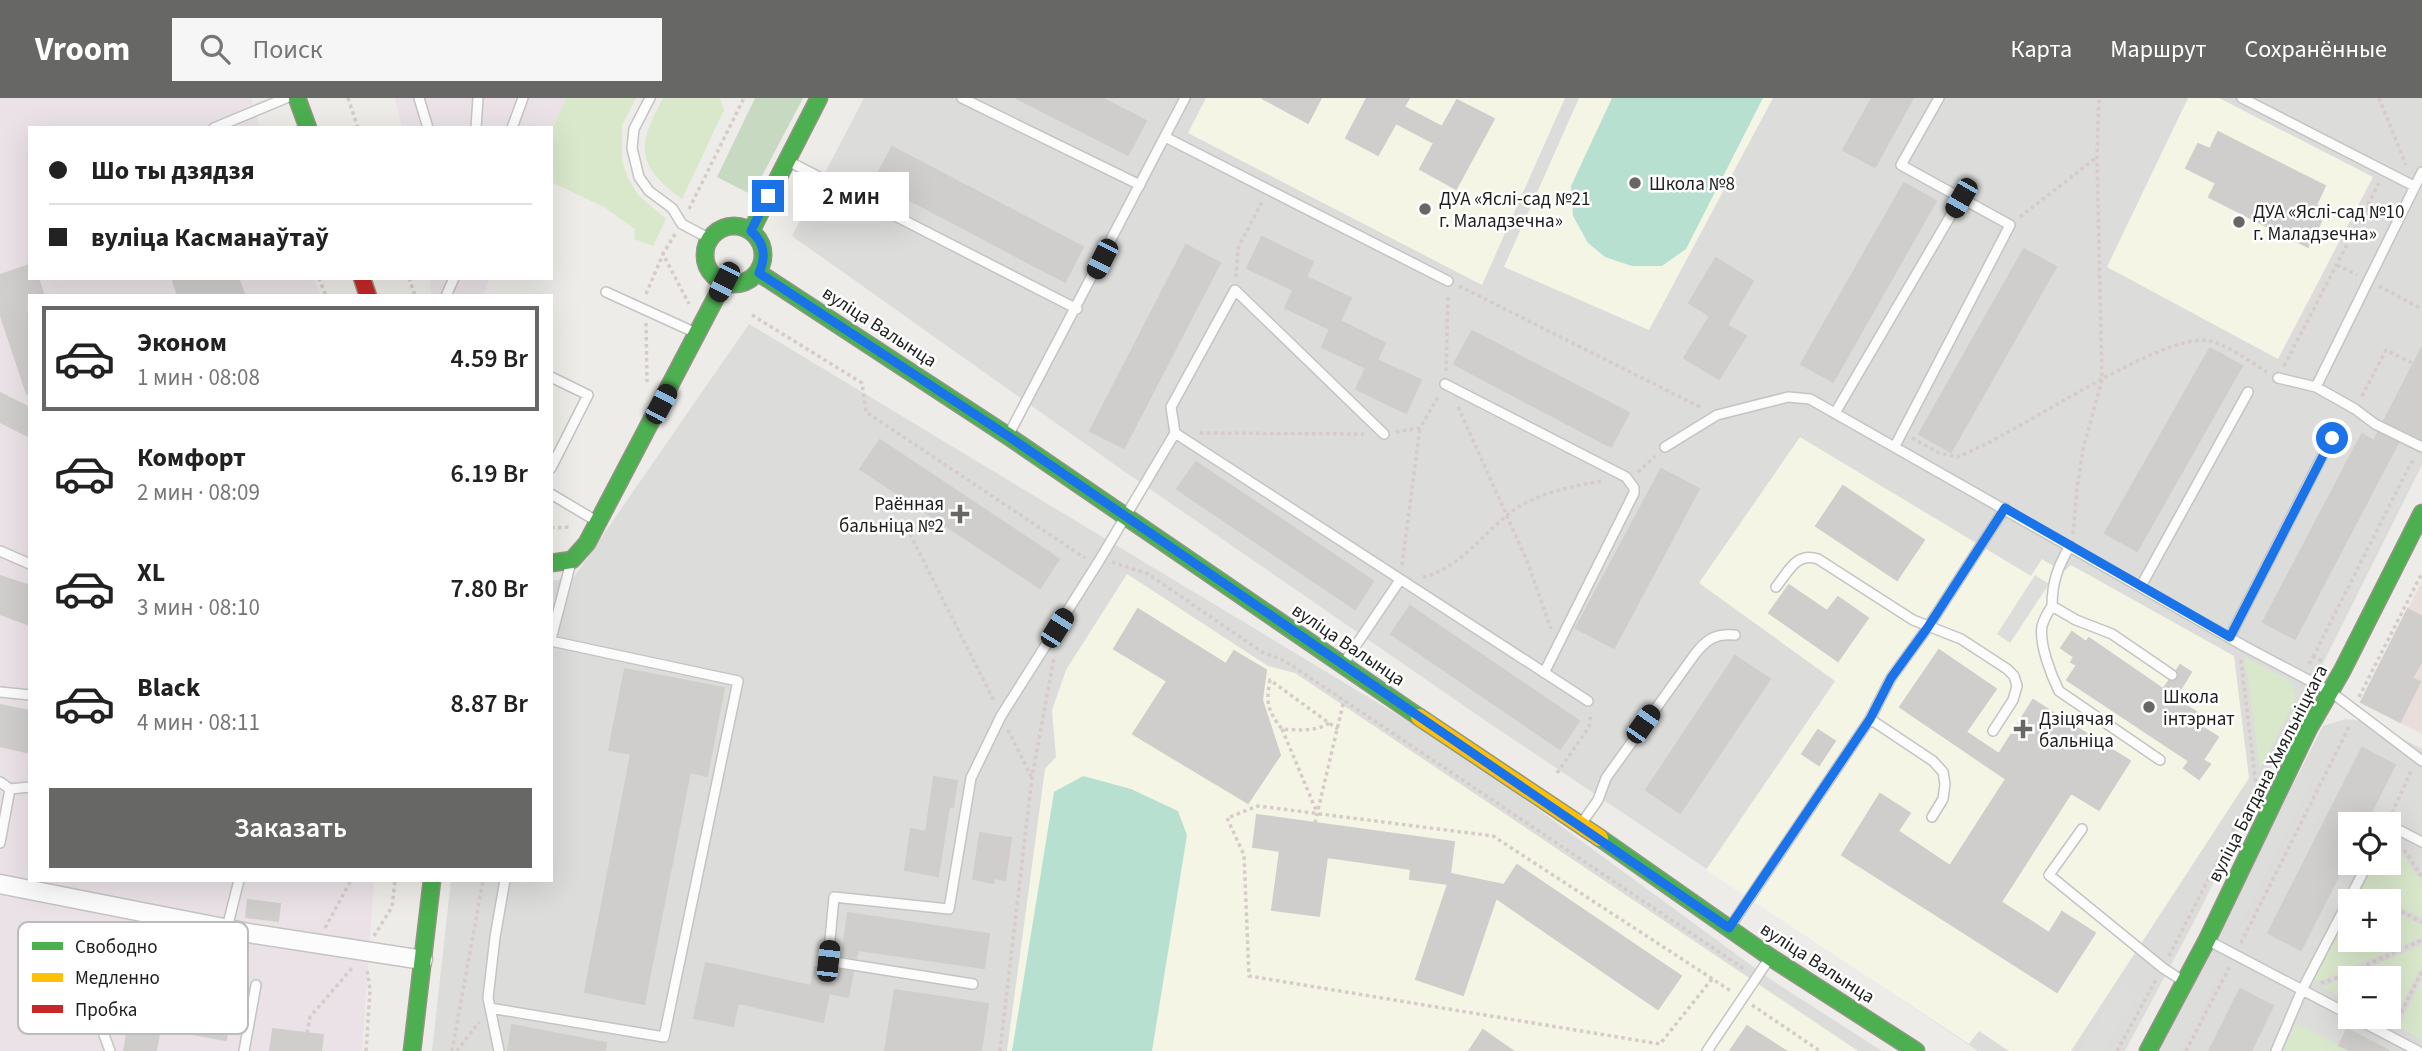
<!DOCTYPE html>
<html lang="ru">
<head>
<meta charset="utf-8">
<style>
	body { margin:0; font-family:"Source Sans 3",sans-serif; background:#f6f6f6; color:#222; height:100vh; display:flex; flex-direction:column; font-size:26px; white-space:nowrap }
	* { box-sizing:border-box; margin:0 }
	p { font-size:23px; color:#767676 }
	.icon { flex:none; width:38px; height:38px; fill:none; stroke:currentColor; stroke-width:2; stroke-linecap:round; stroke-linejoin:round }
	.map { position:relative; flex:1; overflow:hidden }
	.details { position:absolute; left:28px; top:196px; width:525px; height:588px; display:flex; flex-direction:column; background:#fff; border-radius:0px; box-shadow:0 7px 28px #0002 }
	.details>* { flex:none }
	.guide { position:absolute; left:28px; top:28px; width:525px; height:154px; border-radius:0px; box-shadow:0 7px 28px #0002; display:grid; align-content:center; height:154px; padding:0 21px; background:#fff }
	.buttons { position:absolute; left:2338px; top:714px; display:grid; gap:14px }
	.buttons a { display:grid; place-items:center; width:63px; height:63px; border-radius:0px; background:#fff; box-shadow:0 7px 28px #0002; font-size:35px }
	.end { position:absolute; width:32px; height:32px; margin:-16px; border:9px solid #1a73e8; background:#fff; box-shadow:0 0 0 4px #fff }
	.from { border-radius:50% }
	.bubble { position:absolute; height:49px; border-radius:0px; background:#fff; box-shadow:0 7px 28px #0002; font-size:23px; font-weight:600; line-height:49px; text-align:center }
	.car { position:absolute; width:21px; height:42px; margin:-21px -10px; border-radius:9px; box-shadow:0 0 5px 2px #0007; background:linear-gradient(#222 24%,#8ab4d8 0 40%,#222 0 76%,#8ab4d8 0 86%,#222 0) }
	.guide b { display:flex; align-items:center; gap:24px; height:66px; font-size:26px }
	.guide b+b { border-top:2px solid #e0e0e0 }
	.guide i { width:18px; height:18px; background:#222 }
	ul { padding:12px 0 0; list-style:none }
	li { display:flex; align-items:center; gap:21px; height:105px; margin:0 14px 10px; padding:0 7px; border:4px solid transparent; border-radius:0px }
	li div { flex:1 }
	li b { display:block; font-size:26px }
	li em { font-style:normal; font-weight:600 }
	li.current { border-color:#676766 }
	li>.icon { width:63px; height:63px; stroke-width:1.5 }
	.action { display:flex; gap:14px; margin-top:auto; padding:14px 21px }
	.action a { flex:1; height:80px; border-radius:0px; background:#676766; color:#fff; font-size:28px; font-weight:600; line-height:80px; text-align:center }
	header { display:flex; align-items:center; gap:42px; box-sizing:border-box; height:98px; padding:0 35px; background:#676766; color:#fff }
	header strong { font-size:33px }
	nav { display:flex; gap:38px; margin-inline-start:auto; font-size:24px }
	.search { width:490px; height:63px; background:#f6f6f6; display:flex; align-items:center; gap:18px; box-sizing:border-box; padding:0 24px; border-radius:0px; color:#767676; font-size:26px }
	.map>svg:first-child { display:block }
	.residential { fill:#dcdcda; fill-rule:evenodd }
	.commercial { fill:#eadedc }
	.industrial { fill:#eae2e6 }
	.education { fill:#f5f5e6 }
	.grass { fill:#d9e8cb }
	.forest { fill:#c8d9c1 }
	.pitch { fill:#b8e0d1 }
	.parking { fill:#dddddc }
	.building { fill:#d0cecc; stroke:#d0ceca; stroke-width:2 }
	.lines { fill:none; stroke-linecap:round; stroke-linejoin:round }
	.lane-casing { stroke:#c4c4c2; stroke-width:12 }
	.street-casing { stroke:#c4c4c2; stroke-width:21 }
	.fast-casing { stroke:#939583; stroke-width:19 }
	.slow-casing { stroke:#939583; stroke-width:19 }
	.jam-casing { stroke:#939583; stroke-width:19 }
	.path { stroke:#d6cbc8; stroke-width:3.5; stroke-dasharray:3.5 3.5; stroke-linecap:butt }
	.lane { stroke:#fcfcfc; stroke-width:9 }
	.street { stroke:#fcfcfc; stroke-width:18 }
	.fast { stroke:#4caf50; stroke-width:16 }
	.slow { stroke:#ffc107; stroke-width:16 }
	.jam { stroke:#c62828; stroke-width:16 }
	.route { stroke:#1a73e8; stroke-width:9 }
	.poi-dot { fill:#676766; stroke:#fff; stroke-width:2.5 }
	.labels { text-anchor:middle; stroke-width:5; stroke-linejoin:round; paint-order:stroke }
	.poi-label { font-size:19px; fill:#1f1f1f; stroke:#fff; text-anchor:start }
	.street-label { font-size:19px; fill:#1f1f1f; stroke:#fff }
	.key { fill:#fff; stroke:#bcbcbc; stroke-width:2 }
	.key-label { font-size:19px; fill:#1f1f1f }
</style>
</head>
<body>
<header>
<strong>Vroom</strong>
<div class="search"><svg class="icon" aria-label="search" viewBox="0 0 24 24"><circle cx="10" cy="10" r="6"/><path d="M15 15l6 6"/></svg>Поиск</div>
<nav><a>Карта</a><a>Маршрут</a><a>Сохранённые</a></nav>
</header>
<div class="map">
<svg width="2422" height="953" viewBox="0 0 2422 953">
	<rect width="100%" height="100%" fill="#edece9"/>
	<path class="residential" d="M864,0H2422V367L2196,820L2125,953H1978L1489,625L1118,369L792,138Z
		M749,226L1461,655L1770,881L1882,953H432L451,782H551V483L574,479Z
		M2346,621L2371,624L2422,651V953H2157L2323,628ZM2350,726H2389V765H2350ZM2350,803H2389V842H2350ZM2350,880H2389V919H2350Z"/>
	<path class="commercial" d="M2422,483V636L2361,604Z"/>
	<path class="industrial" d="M0,0H251L260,30H30V180H314L321,198H30V782H374L362,953H0Z
		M395,0H566L551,34V30H402Z
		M430,180H490L482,198H431Z"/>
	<path class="education" d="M1206,0H1565L1482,187L1188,35Z
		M1579,0H1773L1649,232L1504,169Z
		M2188,0H2219L2373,79L2278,261L2107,169Z
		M1800,339L2031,478L2042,461L2063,474L2071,467L2234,558L2249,680L2071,953H2009L1979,933L1969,946L1706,772L1835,583L1699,485Z
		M1127,476L1268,568L1295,575L1858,953H1007L1045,671L1056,659L1052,612L1066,572Z"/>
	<path class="grass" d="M566,0H636L622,27V63L628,80L638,97L666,121L653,148L634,141L635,131L604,109L551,84V34Z
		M663,0H720L724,12L682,101C635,67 637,48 663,0Z
		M2245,559L2291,584L2296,600L2260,671Z
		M2389,742L2394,743L2422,785V820L2362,790L2373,765H2389Z
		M2350,811V842H2389V811L2422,827V839L2319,883H2313Z
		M2422,847V867L2392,925L2380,919H2389V880H2350V904L2322,889Z
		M2422,882V941L2398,929Z
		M2296,925L2351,953H2283Z"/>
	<path class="forest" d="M755,0H803L752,97L717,79Z"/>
	<path class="pitch" d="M1612,0H1763L1686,151L1662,168H1632L1605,159L1588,145L1573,118L1571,88Z
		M1083,678L1131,691L1178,713L1187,737L1152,953H1012L1054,694Z"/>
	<path class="parking" d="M2035,477L2049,486L2010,545L1997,536Z
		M2301,672L2313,678L2241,824L2230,819Z
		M2203,872L2218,879L2178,953H2160Z
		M2121,886L2137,897L2103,953H2080Z
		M2303,910L2347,931L2339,947L2296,925Z"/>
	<path class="building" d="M1016,0H1102L1146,23L1128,57Z
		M1262,0H1321L1308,25Z
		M1367,0H1409L1404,9L1442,29L1457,2L1494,21L1456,91L1420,71L1434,45L1396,25L1378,57L1346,40Z
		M1872,0H1913L1875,69L1843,52Z
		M2218,34L2325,88L2316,107L2327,112L2308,149L2209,99L2216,85L2186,70L2198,46L2210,51Z
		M892,49L1083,149L1065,184L874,83Z
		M1904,85L1936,103L1833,284L1801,266Z
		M1262,139L1313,164L1306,179L1351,200L1340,223L1385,245L1377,262L1421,282L1406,315L1356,291L1366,270L1322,249L1330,231L1285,210L1293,192L1247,170Z
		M1186,147L1220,165L1124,350L1090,333Z
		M2024,151L2056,169L1951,354L1919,336Z
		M1716,160L1753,183L1727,227L1746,238L1719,281L1684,260L1710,218L1689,205Z
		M30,167V180H38L44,198H30V295L27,296L0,215V177Z
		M172,180H238L245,198H178Z
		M1472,233L1629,315L1611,349L1454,266Z
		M2422,249V341L2384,323Z
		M2210,250L2242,268L2137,453L2105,435Z
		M0,295L30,310V339L0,324Z
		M2378,335L2398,345L2295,541L2263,524L2362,336L2374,343Z
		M880,342L1059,461L1040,490L860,371Z
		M1196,364L1373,483L1355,511L1177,391Z
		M1661,371L1699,391L1614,550L1576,530Z
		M1843,388L1924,442L1897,482L1816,428Z
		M0,478L30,488V527L0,516Z
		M1789,487L1827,513L1838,499L1868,520L1838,563L1769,515Z
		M1410,508L1579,623L1560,651L1391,536Z
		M1138,511L1226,566L1234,553L1266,572L1262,602L1280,657L1248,705L1133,636L1167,583L1114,551Z
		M2408,511L2422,519V563L2412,580L2420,584L2400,624L2361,604Z
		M2072,534L2086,544L2089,540L2163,591L2169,583L2177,581L2179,577L2177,572L2180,567L2191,574L2175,600L2204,619L2199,627L2218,639L2203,662L2210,666L2199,681L2184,670L2189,663L2067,582L2077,567L2071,564L2074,559L2061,550Z
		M1939,552L1996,591L1966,634L1999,656L2033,602L2130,663L2099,712L2071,695L2001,804L2049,835L2062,814L2095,835L2057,894L1842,757L1880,696L1910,715L1898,733L1950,768L2006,681L1900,609Z
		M1735,558L1770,581L1680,715L1646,692Z
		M625,571L724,590L707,678L690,674L644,906L585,894L631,656L609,652Z
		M0,607L30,613V655L0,648Z
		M1818,632L1835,643L1819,667L1802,656Z
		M2362,650L2395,667L2365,726H2350V755L2301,852L2268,835Z
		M934,679L957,683L953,709H949L938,778L905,772L911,731L926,734Z
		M1257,717L1454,744L1449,784L1451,776L1504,787L1517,767L1681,878L1658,911L1496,800L1463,897L1416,881L1448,786L1410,781L1411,771L1327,759L1319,818L1272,812L1280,753L1253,749Z
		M980,735L1011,740L1005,782L994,780L993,785L973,781Z
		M248,802L280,806L278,823L246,819Z
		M848,815L989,836L984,870L858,852L856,860L842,858Z
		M143,850L240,868L226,942L160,930L156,953H124Z
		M706,865L811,888L815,869L840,875V872L853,874L848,899L829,895L823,924L738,905L733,928L694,920Z
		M2240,891L2273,908L2251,953H2209Z
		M895,892L988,906L981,953H885Z
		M512,927L606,945L605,953H508Z
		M1747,928L1786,953H1730Z
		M273,931L323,937L321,953H270Z
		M2347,931L2389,953H2351L2339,947Z
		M1483,932L1513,953H1469Z"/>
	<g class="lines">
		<defs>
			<path id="lane" d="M419,0L428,30
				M650,0L634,31L632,50L639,79L649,93L672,110L682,126L710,141
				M962,0L1140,87
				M1939,0L1901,67L1961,100
				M2242,0L2414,88
				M214,30L286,0
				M476,30L478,0
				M512,30L523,0
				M1165,39L1448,183
				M788,63L1077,211
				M606,194L696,235
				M446,198L454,180
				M551,279L588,297L551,370
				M2278,280L2316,289L2355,311L2375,326L2422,349
				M1445,286L1626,379L1634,390V395L1544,575
				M2316,289L2422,74
				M1835,315L1961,100L2010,127L1895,348
				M1009,336L1185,0
				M1384,336L1235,192L1171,309L1175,335L1588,603
				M1665,349L1717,317L1788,299L1810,301L2244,548L2331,594L2422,663
				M551,396L598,424
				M2070,448C2058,468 2052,484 2052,508L2076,522L2112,536L2172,577
				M0,453L30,466
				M2141,488L2248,294
				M1776,489C1789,473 1796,454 1818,461L1913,522L1961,541L2007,571L2014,578L2017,588L2013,602L1993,633
				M2052,508C2048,514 2044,521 2042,528C2039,546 2051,577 2059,593L2160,662
				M2230,539L2332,339
				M551,541L571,464
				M1344,565L1400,482
				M0,594L30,597
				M1870,621L1933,663L1943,674L1945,686L1943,701L1932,719
				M0,684L10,691L0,745
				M10,691L30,689
				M1581,726L1598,702L1606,680L1695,556C1707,541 1716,535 1735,537
				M2389,727L2422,744
				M2082,731L2049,777L2163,870L2183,883
				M1730,829L1870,621L1891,580L1928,529L2005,410
				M227,830L239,782
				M2209,843L2350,917
				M79,869L110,953
				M973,886L828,863L834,799L949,811L971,680L1001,618L1099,463L1175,335
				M490,910L664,939L738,583L551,543
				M2353,919L2418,953
				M244,953L256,887
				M499,953L488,900L495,839L505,782
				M1707,953L1769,861
				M2276,953L2302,892L2368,765"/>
			<path id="street" d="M0,786L254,836L423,862"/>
			<path id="fast" d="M297,0L308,30
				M705 157a29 29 0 1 1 58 0a29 29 0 1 1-58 0Z
				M751,133L819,0
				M759,175L1008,338L1419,619
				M551,465L572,462L587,445L724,184
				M1600,740L1770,859L1916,953
				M412,953L432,782
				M2148,953L2207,842L2309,630L2342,573L2422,415"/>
			<path id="slow" d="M1419,619L1600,740"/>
			<path id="jam" d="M362,180L368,198"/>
		</defs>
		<use href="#lane" class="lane-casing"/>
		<use href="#street" class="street-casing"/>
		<use href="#fast" class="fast-casing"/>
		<use href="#slow" class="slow-casing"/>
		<use href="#jam" class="jam-casing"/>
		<path class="path" d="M348,0L358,30
			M2379,0L2406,67
			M689,111L744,0
			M2020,119L2097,59
			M675,136L663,156L689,206
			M2337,167L2357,177
			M1236,179L1238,150L1263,102
			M319,180L326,198
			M409,180L415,198
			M1459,188L1702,310
			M2379,188L2422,211
			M646,196L663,156
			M752,217L862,285L866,314L1085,460
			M646,225L647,284
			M2284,268L2379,85
			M1446,273L1448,197
			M2362,298L2386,252L2422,270
			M1458,309L1527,463L1551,531
			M1396,334L1420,330L1439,297
			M1200,335L1364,336
			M1912,340L1939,355L1957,359C2012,340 2162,232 2210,243C2230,248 2250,264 2267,274
			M1638,374L1655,358
			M551,430L571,429
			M910,436L994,603
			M2073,436L2077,390L2083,351L2102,282L2097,59L2099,0
			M1112,464L1148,476L1262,554L1285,563L1746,872
			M1402,467L1420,330
			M1423,479C1455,473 1482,438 1506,418C1532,396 1571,388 1603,383
			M2313,559L2411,365L2416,360
			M2241,562L2256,687
			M2309,566L2313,559L2324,564
			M2359,599L2422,475
			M1329,625C1315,634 1299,632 1282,631C1267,612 1266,605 1270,582L1329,625L1338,631
			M1282,631L1316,712
			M1008,632L1031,678
			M1557,675L1589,629L1591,615
			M2392,715L2412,671
			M1315,725L1344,602
			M2404,752L2422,779
			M2367,796L2381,803
			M2389,807L2422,824
			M325,830L351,782
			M374,838L392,809L395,782
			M2241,845L2350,627
			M2169,858L2245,709
			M1712,881L1660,946L1249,878L1244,757L1227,720L1258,708L1493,738L1731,893
			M2321,885L2340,879L2422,842
			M1752,907L1820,953
			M2395,927L2422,873
			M307,935L310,919L352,870
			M366,953L370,892L367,871
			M452,953L483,782
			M457,953L479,924
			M1000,953L1032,679L1054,560
			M2117,953L2157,880
			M2186,953L2230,868"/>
		<use href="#lane" class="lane"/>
		<use href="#street" class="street"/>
		<use href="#fast" class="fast"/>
		<use href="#slow" class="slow"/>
		<use href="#jam" class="jam"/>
	</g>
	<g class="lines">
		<path class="route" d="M768,98L751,133C765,145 766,159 759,175L1008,338L1729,830L1870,621L1891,580L1928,529L2005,410L2230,539L2332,340"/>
	</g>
	<g class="poi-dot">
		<circle cx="1635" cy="85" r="7"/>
		<circle cx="1425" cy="111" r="7"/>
		<circle cx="2239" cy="124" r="7"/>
		<path d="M956.5 405.5h7v7h7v7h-7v7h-7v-7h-7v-7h7z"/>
		<circle cx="2149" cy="609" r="7"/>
		<path d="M2019.5 620.5h7v7h7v7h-7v7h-7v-7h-7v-7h7z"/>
	</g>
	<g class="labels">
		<g class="poi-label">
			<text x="1649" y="92">Школа №8</text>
			<text x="1439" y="107">ДУА «Яслі-сад №21<tspan x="1439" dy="22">г. Маладзечна»</tspan></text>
			<text x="2253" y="120">ДУА «Яслі-сад №10<tspan x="2253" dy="22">г. Маладзечна»</tspan></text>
			<text x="944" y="412" text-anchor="end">Раённая<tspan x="944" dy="22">бальніца №2</tspan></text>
			<text x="2163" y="605">Школа<tspan x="2163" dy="22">інтэрнат</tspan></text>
			<text x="2039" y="627">Дзіцячая<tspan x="2039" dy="22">бальніца</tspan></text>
		</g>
		<g class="street-label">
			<text transform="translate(880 228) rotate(33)" y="7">вуліца Валынца</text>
			<text transform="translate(1349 546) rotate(34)" y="7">вуліца Валынца</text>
			<text transform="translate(2267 675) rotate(-63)" y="7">вуліца Багдана Хмяльніцкага</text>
			<text transform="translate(1818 864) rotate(33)" y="7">вуліца Валынца</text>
		</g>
	</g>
	<rect x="18" y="824" width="230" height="112" rx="10" class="key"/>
	<rect x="32" y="844" width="31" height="8" fill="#4caf50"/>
	<rect x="32" y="875" width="31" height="9" fill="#ffc107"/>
	<rect x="32" y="907" width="31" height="8" fill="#c62828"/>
	<g class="key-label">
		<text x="75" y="855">Свободно</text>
		<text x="75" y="886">Медленно</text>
		<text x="75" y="918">Пробка</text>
	</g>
</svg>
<div class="buttons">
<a><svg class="icon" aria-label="locate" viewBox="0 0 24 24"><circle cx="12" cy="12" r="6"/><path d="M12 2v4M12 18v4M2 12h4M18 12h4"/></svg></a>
<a>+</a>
<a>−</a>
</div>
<i class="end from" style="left:2332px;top:340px"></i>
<i class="end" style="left:768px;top:98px"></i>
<div class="bubble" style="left:793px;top:74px;width:116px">2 мин</div>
<i class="car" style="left:1961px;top:100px;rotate:210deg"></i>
<i class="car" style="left:1102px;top:161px;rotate:207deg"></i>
<i class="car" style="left:724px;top:184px;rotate:207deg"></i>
<i class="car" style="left:661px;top:306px;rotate:28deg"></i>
<i class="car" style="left:1057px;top:530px;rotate:32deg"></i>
<i class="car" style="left:1643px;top:626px;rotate:35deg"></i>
<i class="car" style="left:828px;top:863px;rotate:6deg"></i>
<div class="guide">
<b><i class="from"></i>Шо ты дзядзя</b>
<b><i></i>вуліца Касманаўтаў</b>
</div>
<section class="details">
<ul>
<li class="current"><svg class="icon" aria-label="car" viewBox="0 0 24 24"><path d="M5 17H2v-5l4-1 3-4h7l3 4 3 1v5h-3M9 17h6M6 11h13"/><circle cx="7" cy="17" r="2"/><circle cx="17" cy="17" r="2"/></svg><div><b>Эконом</b><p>1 мин · 08:08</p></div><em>4.59 Br</em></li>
<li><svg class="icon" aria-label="car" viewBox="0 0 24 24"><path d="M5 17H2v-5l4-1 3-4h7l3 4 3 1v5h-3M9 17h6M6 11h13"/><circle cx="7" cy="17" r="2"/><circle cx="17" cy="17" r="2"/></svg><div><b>Комфорт</b><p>2 мин · 08:09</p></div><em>6.19 Br</em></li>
<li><svg class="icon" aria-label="car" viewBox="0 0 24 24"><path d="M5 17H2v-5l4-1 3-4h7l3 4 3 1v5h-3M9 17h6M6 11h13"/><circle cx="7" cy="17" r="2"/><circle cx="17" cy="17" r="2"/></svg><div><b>XL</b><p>3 мин · 08:10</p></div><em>7.80 Br</em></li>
<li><svg class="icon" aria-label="car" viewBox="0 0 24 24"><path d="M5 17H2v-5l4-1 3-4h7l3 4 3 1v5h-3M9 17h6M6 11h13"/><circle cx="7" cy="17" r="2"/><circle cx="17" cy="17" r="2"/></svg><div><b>Black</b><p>4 мин · 08:11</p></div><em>8.87 Br</em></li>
</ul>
<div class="action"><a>Заказать</a></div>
</section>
</div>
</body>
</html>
